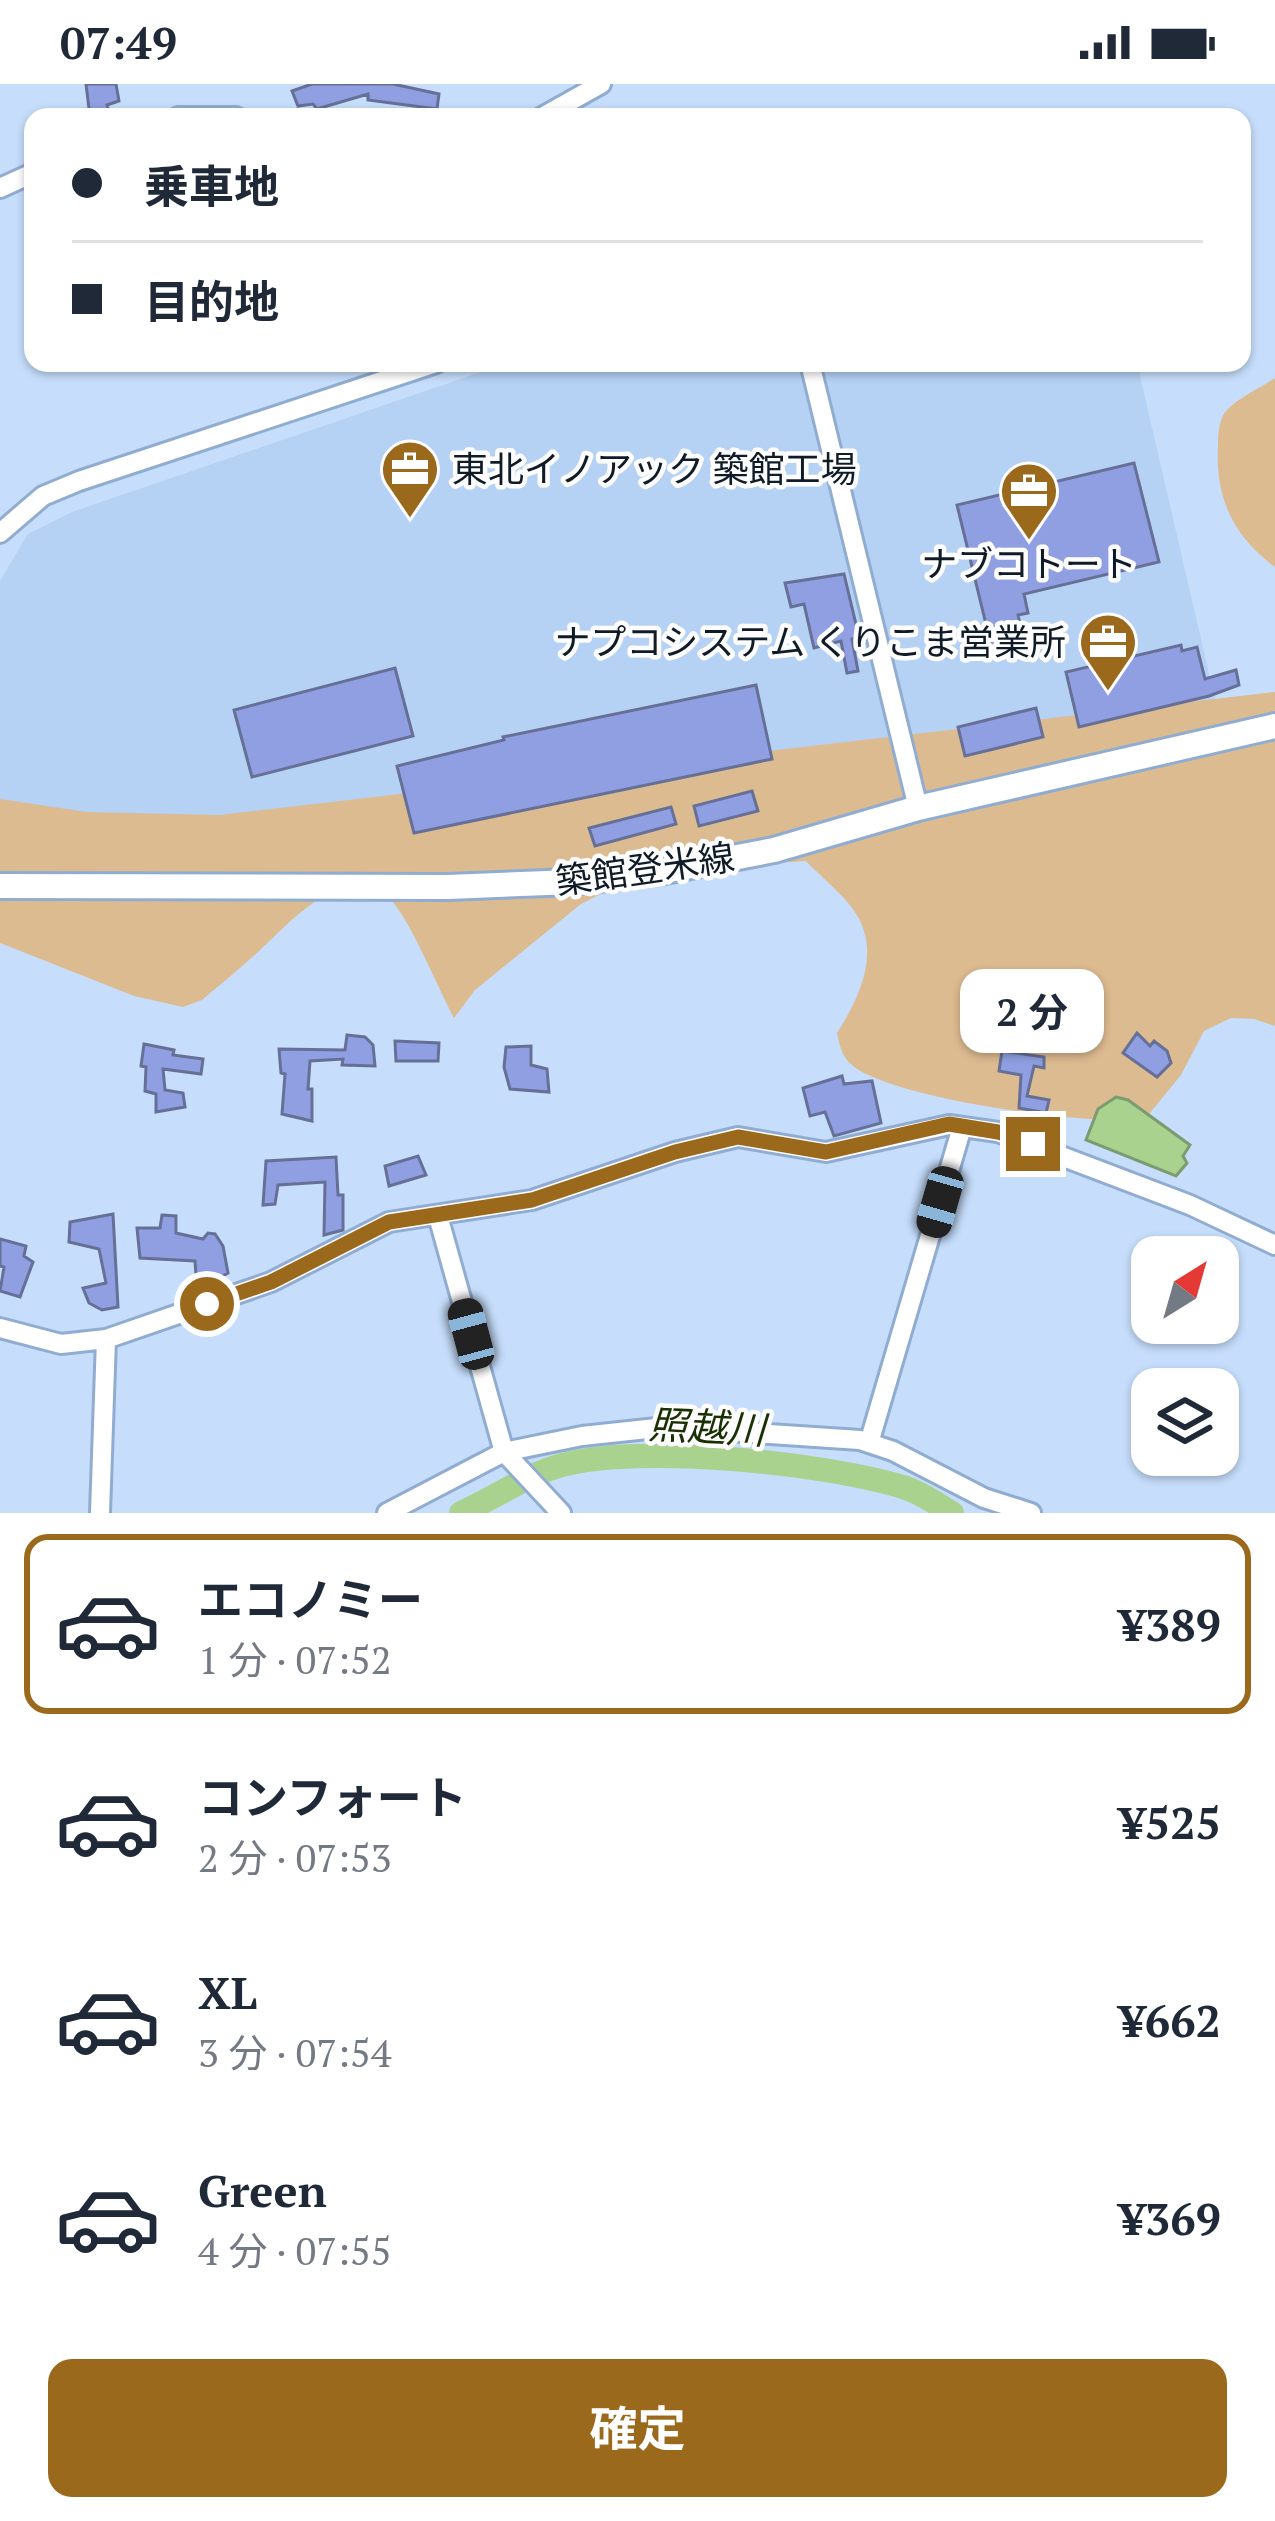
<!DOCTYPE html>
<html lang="ja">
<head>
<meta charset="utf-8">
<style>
	body { margin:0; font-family:"PT Serif","Noto Sans JP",serif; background:#f6f6f7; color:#1f2937; height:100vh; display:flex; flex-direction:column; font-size:45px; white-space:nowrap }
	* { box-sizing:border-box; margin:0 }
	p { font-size:39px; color:#747a83 }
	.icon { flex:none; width:66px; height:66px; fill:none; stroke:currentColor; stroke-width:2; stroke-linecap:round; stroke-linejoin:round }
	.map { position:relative; height:1429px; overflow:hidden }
	.sheet { display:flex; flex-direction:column; background:#fff; flex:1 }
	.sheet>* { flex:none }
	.top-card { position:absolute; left:24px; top:24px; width:1227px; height:264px; border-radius:24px; box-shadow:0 3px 9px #0004; display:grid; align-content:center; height:264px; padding:0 48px; background:#fff }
	.needle { width:78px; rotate:37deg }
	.buttons { position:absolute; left:1131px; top:1152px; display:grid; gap:24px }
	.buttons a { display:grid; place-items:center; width:108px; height:108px; border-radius:24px; background:#fff; box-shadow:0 3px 9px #0004; font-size:60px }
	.end { position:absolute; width:54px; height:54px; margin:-27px; border:15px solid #9a691c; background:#fff; box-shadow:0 0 0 6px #fff }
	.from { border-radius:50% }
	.bubble { position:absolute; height:84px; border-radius:24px; background:#fff; box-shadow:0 3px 9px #0004; font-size:39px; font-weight:700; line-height:84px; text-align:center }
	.car { position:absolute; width:36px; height:72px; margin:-36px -18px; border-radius:15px; box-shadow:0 0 9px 3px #0007; background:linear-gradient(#222 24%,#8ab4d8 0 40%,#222 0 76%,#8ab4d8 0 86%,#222 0) }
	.top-card b { display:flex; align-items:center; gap:42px; height:114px; font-size:45px }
	.top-card b+b { border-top:3px solid #e0e1e3 }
	.top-card i { width:30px; height:30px; background:#1f2937 }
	ul { padding:21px 0 0; list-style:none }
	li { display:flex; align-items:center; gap:36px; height:180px; margin:0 24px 18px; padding:0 24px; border:6px solid transparent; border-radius:24px }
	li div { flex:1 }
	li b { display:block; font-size:45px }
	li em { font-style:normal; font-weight:700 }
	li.on { border-color:#9a691c }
	li>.icon { width:108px; height:108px; stroke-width:1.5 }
	.cta { display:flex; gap:24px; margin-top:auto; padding:24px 48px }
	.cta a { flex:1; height:138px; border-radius:24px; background:#9a691c; color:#fff; font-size:48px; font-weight:700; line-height:138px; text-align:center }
	.status { display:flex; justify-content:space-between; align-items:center; height:84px; padding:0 60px; background:#fff; direction:ltr }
	.status svg { height:33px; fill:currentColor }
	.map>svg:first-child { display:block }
	.built { fill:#b5d1f4 }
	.green { fill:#ddbb91 }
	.water { fill:#aad28f; stroke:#7c9b70; stroke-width:3 }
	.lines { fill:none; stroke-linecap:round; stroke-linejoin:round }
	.river { stroke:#aad28f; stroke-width:24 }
	.building { fill:#8f9fe2; stroke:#667097; stroke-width:3 }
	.minor-casing { stroke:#90add1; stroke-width:24 }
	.major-casing { stroke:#90add1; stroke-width:30 }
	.minor { stroke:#fff; stroke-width:18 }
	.major { stroke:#fff; stroke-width:24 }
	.route { stroke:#9a691c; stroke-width:15 }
	.labels { text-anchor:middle; stroke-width:9; stroke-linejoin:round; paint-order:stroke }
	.poi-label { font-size:36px; fill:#101b28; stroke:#fdfdfd; text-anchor:start }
	.street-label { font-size:36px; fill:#101b28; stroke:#fdfdfd }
	.water-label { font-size:39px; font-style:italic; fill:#193102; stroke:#fdfdfd }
</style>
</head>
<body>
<div class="status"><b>07:49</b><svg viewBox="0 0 49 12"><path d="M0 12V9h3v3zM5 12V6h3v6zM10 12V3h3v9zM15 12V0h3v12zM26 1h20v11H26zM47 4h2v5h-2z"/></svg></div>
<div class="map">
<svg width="1275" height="1429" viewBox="0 0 1275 1429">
	<rect width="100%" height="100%" fill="#c6defc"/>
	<path class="built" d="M507,279H1137L1220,637L819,736L0,731V497L28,450L72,428Z"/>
	<path class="green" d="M1275,294V483C1233,452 1215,414 1218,361C1218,350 1219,334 1227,326C1239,313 1260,304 1275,294Z
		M1275,608V942L1254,935L1231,934L1204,947L1181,991L1145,1035C1090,1042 894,1015 853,982C841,972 840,962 837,949C858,916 880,872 858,833C847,813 822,794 806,777L647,787L581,820L475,906L454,934C437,902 413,842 392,817C350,769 290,839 259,867C241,884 221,900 202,916L183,923L134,912L0,859V715L87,728L220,731Z"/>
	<path class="water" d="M1116,1013L1128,1016L1190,1061L1183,1072L1187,1079L1176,1092L1086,1056L1098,1025Z"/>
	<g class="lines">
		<path class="river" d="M461,1429C495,1414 526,1391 562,1381C641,1360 824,1379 903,1403C920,1408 937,1420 952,1429"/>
	</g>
	<path class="building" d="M86,0H116L119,17L107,21L111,33H90Z
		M312,0H393L439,10L437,25L368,16V10L317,25L313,20L298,22L292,7Z
		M1134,379L1159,478L1024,510L1028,529L1018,531L1025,561L993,569L957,421Z
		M844,490L859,553L852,555L858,587L847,589L841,557L814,564L804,520L791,523L785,499Z
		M1181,561L1182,567L1197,563L1205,595L1236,586L1239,601L1209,612L1079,643L1066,588Z
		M395,584L413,652L252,693L234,626Z
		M756,601L772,675L414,749L397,682L504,656L503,653Z
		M1036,624L1043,653L965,672L958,643Z
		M752,707L758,727L699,742L694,722Z
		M671,723L676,740L595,762L589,744Z
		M1137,949L1150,962L1154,957L1167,967L1171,979L1157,993L1123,969Z
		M347,951L365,953L373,961L375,982L342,981L343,975L310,977L308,1005H312V1037L282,1030L285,990L281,989L279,965L345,966Z
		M395,957L439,959L438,977H396Z
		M144,960L174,966L173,971L203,975L201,990L163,985L165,1006L183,1009L185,1023L156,1028V1010L145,1007L146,983L141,982Z
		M531,962V981L547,985L549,1008L510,1005L504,983L506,963Z
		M1002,967L1044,973V984L1034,982L1027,1012L1049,1016L1046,1029L1019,1024L1021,991L999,987Z
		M842,992L844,1000L872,997L881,1039L834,1052L825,1028L810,1032L803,1004Z
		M418,1072L426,1091L389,1102L385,1082Z
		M336,1073L338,1111H343V1146L324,1151L325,1098L278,1101L275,1120L263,1121L266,1077Z
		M113,1130L118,1223L102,1226L89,1219L83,1204L106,1199L99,1165L69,1158L70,1138Z
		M162,1131L176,1132V1149L203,1155L208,1149L215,1150L223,1162L228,1189L197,1207L195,1177L140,1174L137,1144H160Z
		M0,1155L26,1162L24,1172L33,1178L20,1213L0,1207L4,1183L0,1182Z"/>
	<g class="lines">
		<defs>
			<path id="minor" d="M178,33H236
				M542,33L601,0
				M0,104L33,89
				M810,279L918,724
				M0,449L43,412L79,397L436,279
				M438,1132L504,1368L561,1429
				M0,1244L61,1260L106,1255L271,1198L389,1138L532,1116L675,1068L738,1053L826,1068L949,1041L998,1048L1190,1121L1275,1161
				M869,1359L962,1043
				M100,1429L106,1255
				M387,1429L504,1368L582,1352L666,1343L860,1356L893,1367L984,1414L1031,1429"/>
			<path id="major" d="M0,802L448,803L573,798L659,788L774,766L918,724L1275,642"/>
		</defs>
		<use href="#minor" class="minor-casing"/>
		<use href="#major" class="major-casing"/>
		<use href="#minor" class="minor"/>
		<use href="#major" class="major"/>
	</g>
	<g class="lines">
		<path class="route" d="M207,1220L271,1198L389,1138L532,1116L675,1068L738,1053L826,1068L949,1040L998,1048L1033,1060"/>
	</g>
	<defs>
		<symbol id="office-pin" viewBox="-11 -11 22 30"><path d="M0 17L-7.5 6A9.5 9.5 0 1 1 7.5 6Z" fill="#9a691c" stroke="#fdfdfd"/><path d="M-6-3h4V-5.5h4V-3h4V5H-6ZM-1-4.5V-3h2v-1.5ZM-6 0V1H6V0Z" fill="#fff"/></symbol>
	</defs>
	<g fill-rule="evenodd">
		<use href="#office-pin" x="377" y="352" width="66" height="90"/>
		<use href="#office-pin" x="996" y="374" width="66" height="90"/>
		<use href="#office-pin" x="1075" y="525" width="66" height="90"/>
	</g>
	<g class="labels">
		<g class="poi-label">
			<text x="452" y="398">東北イノアック 築館工場</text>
			<text x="1029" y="493" text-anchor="middle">ナブコトート</text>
			<text x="1066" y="571" text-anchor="end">ナプコシステム くりこま営業所</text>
		</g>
		<g class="street-label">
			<text transform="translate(645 785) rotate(-8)" y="13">築館登米線</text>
		</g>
		<g class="water-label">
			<text transform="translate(707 1343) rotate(3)" y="14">照越川</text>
		</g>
	</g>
</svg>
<div class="buttons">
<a><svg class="needle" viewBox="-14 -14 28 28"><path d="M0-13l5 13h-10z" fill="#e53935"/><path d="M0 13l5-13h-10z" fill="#747a83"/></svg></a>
<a><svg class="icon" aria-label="layers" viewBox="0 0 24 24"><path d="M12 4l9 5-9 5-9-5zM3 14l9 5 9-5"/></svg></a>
</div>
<i class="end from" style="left:207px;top:1220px"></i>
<i class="end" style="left:1033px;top:1060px"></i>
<div class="bubble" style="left:960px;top:885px;width:144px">2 分</div>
<i class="car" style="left:940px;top:1118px;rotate:196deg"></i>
<i class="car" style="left:471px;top:1250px;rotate:345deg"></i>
<div class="top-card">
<b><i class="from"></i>乗車地</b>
<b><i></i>目的地</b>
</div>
</div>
<section class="sheet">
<ul>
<li class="on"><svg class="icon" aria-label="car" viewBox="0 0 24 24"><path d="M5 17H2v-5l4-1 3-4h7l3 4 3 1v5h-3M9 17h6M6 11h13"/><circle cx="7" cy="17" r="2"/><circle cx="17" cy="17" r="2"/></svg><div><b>エコノミー</b><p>1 分 · 07:52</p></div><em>¥389</em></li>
<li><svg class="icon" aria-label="car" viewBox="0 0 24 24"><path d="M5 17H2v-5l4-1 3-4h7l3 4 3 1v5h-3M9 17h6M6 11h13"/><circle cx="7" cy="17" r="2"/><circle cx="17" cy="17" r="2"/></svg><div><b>コンフォート</b><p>2 分 · 07:53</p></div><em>¥525</em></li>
<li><svg class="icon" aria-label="car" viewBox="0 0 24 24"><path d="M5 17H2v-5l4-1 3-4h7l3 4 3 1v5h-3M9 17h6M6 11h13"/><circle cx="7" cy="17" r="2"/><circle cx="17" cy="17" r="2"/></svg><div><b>XL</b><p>3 分 · 07:54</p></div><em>¥662</em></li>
<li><svg class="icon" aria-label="car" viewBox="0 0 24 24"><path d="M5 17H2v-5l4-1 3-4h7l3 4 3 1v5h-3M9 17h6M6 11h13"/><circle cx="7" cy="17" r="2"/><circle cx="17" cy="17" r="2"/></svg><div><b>Green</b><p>4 分 · 07:55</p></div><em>¥369</em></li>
</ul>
<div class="cta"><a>確定</a></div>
</section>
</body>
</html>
